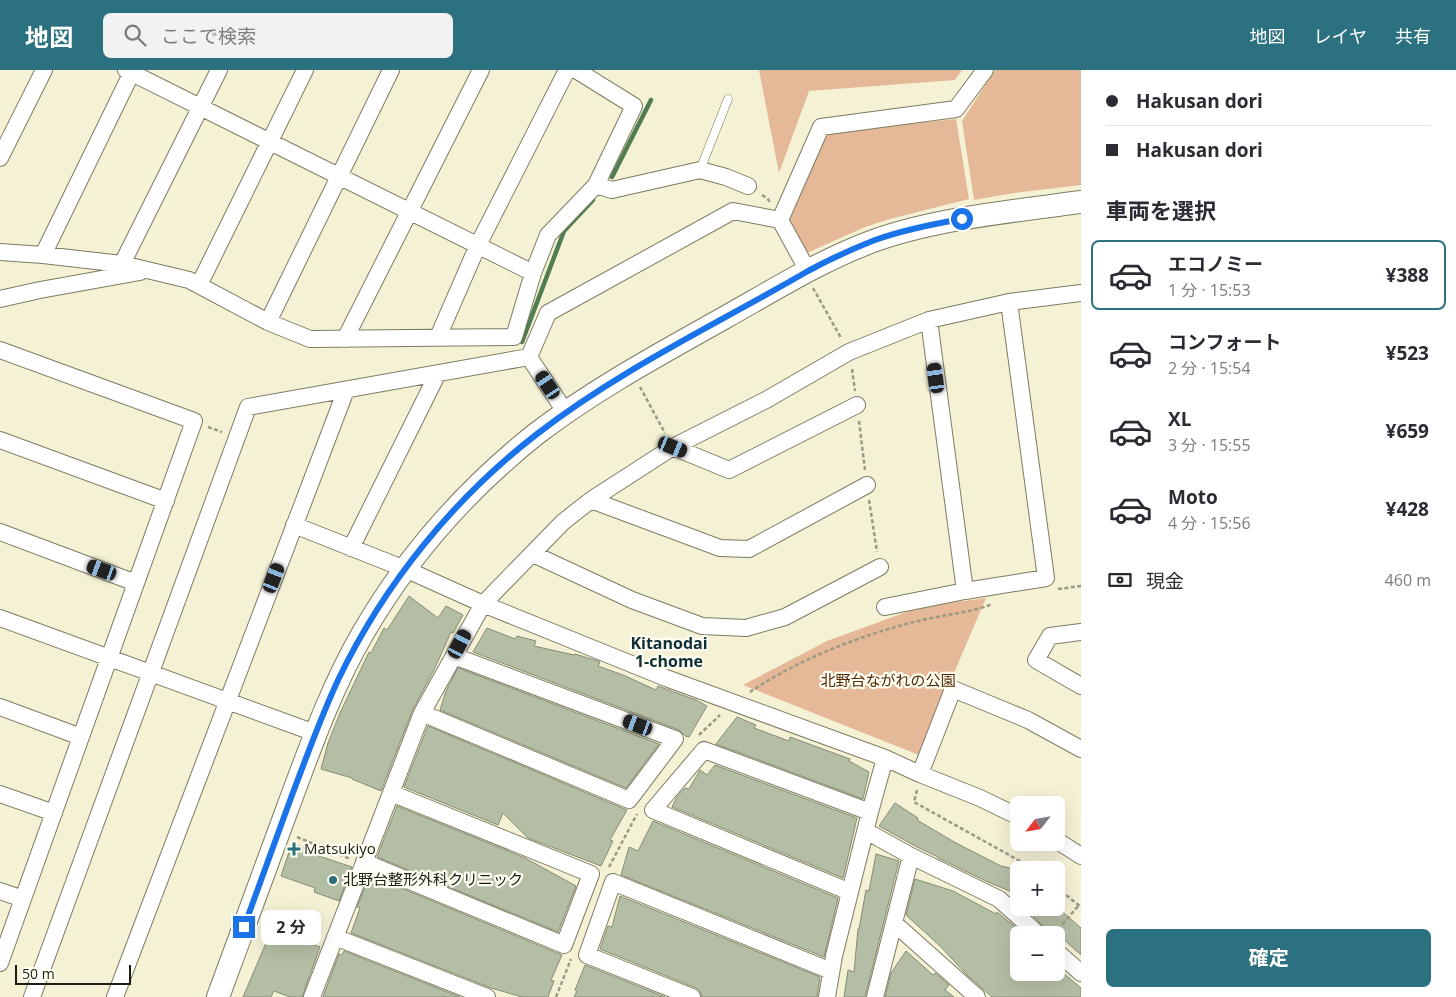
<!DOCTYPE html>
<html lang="ja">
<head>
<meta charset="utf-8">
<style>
	body { margin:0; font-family:"Open Sans","Noto Sans JP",sans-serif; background:#f2f2f3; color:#2b2b33; height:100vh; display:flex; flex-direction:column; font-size:19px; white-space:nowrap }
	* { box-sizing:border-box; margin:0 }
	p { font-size:16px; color:#7c7c81 }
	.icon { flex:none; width:28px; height:28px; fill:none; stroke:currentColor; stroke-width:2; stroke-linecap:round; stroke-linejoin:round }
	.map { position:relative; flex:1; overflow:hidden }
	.sheet { display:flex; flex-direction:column; background:#fff; width:375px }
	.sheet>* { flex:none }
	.top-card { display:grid; align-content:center; height:110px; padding:0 25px; background:#fff }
	.needle { width:32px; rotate:239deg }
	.tools { position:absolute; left:1010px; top:726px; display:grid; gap:10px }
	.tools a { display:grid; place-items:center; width:55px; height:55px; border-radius:8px; background:#fff; box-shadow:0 5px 20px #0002; font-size:25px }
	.scale { position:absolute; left:15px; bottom:12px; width:116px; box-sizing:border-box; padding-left:5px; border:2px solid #1e1d13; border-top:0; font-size:14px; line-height:18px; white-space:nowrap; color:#1e1d13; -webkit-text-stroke:4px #fffef2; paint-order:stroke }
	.end { position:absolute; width:22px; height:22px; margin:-11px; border:6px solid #1a73e8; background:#fff; box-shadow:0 0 0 2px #fff }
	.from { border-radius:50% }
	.bubble { position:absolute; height:35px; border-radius:8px; background:#fff; box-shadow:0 5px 20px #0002; font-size:16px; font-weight:700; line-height:35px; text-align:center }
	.car { position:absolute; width:15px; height:30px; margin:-15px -8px; border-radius:6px; box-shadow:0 0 4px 1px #0007; background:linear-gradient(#222 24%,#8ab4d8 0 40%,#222 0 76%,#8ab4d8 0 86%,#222 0) }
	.top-card b { display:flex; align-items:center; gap:18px; height:48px; font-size:19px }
	.top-card b+b { border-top:1px solid #e1e1e2 }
	.top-card i { width:12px; height:12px; background:#2b2b33 }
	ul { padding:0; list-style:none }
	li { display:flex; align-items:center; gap:15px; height:70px; margin:0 10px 8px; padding:0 15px; border:2px solid transparent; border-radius:8px }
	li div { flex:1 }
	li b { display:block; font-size:19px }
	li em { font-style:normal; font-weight:700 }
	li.current { border-color:#2b717f }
	li>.icon { width:45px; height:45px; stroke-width:1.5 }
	h2 { padding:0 25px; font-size:22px; line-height:60px }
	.pay { display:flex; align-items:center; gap:12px; height:55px; padding:0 25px; font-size:19px }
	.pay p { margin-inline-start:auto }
	.primary-button { display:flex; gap:10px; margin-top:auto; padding:10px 25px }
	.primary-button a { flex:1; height:58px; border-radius:8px; background:#2b717f; color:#fff; font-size:20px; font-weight:700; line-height:58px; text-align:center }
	header { display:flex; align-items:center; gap:30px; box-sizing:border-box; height:70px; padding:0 25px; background:#2b717f; color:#fff }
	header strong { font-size:24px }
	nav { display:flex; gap:28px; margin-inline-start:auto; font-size:18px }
	.search { width:350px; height:45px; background:#f2f2f3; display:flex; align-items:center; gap:12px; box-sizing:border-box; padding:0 18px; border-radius:8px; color:#7c7c81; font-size:19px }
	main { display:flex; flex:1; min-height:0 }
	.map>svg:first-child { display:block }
	.green { fill:#e5b897 }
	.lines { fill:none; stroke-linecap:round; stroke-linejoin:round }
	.stream { stroke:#527d52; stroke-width:4.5 }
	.building { fill:#b4bea5; stroke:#848d75 }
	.lane-casing { stroke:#7e7b63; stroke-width:9 }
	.street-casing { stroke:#7e7b63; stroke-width:18 }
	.secondary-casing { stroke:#7e7b63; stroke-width:24 }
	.path { stroke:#9b9984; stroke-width:2.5; stroke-dasharray:4 2.5; stroke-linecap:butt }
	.lane { stroke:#fff; stroke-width:8 }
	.street { stroke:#fff; stroke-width:16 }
	.secondary { stroke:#fff; stroke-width:22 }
	.route { stroke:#1a73e8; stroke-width:6 }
	.poi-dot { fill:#2b717f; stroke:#fffef2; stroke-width:2 }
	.labels { text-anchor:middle; stroke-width:4.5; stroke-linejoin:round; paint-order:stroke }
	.park-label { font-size:15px; fill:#512700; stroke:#fffef2 }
	.poi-label { font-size:15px; fill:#1e1d13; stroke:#fffef2; text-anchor:start }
	.neighbourhood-label { font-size:16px; font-weight:bold; fill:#0d2f35; stroke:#fffef2 }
</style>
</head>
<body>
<header>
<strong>地図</strong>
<div class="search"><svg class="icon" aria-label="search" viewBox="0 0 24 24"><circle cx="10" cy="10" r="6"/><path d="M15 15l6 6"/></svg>ここで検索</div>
<nav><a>地図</a><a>レイヤ</a><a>共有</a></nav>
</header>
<main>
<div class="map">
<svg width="1081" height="927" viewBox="0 0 1081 927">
	<rect width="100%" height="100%" fill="#f4f1d5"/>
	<path class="green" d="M759,0H962L955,10L809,21L779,103Z
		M995,0H1081V115L1014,123L974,130L962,51Z
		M956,49L969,129L890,149L865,157L807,183L786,151L825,63Z
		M986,528L919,685L743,615L827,571L920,537Z"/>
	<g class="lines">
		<path class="stream" d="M612,107L651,30
			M522,272L564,161L593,130"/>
	</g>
	<path class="building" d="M409,526L438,548L446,536L463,545L453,563L451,562L434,600L413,639L381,721L352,709V708L321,699L328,673L340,643L369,582L371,583L384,558L387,560Z
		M487,558L515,569L517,566L536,571L534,576L574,585L575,584L598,591L600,592L598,596L623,605L656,620L658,616L696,630L707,636L689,667L685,666L679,660L473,582Z
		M458,598L659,674L626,718L440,640L446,621Z
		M737,647L756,655L754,658L789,671L790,667L850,689L849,691L869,702L863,729L716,674Z
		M428,656L627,740L610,770L613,771L601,796L528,768L503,743L498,755L404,717Z
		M715,695L857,748L843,808L672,737L677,727L685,718L689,719L700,700L707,705Z
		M895,733L918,748L917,750L956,773L1001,796L1019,800V825L988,812L938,788V787L917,777L879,756Z
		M397,736L525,788L576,816L558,862L377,787Z
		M653,751L838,828L824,887L621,805L629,777L638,781Z
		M292,773L317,782L316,785L352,797L339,831L314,822L315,818L281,806Z
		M876,784L899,791L865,927H844L848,900L854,902L858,859H859L866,820L869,821Z
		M370,805L562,885L551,910L554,911L548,927H522L491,918L351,863L360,838L357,837Z
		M915,809L953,821L996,844L997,842L1019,860V902H1062L1081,918V927H992L967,905L940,876L906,845Z
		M620,826L820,907L817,927H702L700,921L696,918L600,879L608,856L612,857Z
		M1040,838H1058L1081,858V885L1051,858L1048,861L1033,846Z
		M278,851L297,859L294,868L320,877L302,927H290L274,921L271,927H243L272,859L274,860Z
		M344,881L460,927H323L339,884L342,885Z
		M906,881L933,905L935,903L949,915L945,920L954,927H885L891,903Z
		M585,895L665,927H574L577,921L575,920Z"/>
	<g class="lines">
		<defs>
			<path id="lane" d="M700,100L728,29"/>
			<path id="street" d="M126,0L533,203
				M0,88L44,0
				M596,115L612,120L700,100L726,107L748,116
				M780,150L821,57L956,39L985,0
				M780,150L808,201
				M0,182L43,185L122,194L189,210L268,252L310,269L514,267L533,203L548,165L596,115L634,36L576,0
				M43,185L133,0
				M122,194L219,0
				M199,215L305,0
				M0,229L40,220L140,202
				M929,250L965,521
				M268,252L391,0
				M438,267L478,175L567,0
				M345,269L481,0
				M0,280L194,351L0,893
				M529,287L566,343
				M0,370L166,431
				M673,377L729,400L857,335
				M591,430L720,478L749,479L867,415
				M294,455L405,499L483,534L666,608L885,688L920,704L980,728L1019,747
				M0,462L136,513
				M351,478L438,303
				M533,484L632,530L702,556L746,558L785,547L880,497
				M885,537L965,521L1046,508L1009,232
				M0,548L315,663
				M1081,562L1050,566L1036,590L1081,616
				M0,637L81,667
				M422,643L629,730L675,669L454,586
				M920,704L953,619L1028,650L1081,679
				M0,724L54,743
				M866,761L911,786L999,829L1039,865
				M1056,770L1081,786
				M364,792L564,875L591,804L391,723
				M0,821L23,829
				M850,822L653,740L704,680L870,742
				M894,853L977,927
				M335,867L487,927
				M1056,881L1081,903
				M32,927L248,337L529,287L548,243L733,141L780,150
				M115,927L346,320
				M312,927L422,643L483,534L563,452L591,430L673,377L766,330L849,282L929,250L1009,232L1081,223
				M692,927L587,885L613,812L831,901
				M827,927L834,886L870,742L885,688
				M875,927L911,786"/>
			<path id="secondary" d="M218,927C241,864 265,800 288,737C310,678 331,618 363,563C407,487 467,419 536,364C595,319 660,284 724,248C774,220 823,189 876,170C939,148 1015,141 1081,132"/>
		</defs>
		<use href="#lane" class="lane-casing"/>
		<use href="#street" class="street-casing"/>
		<use href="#secondary" class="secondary-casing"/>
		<path class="path" d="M762,125L768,129L770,133
			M813,218L841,268
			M852,299L855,321
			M640,317L665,363
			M859,351L865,400
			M208,357L222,362
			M869,430L877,482
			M1058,519L1081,516
			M750,622C799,589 861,565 918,551C941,545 971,543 992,534
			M699,665L720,645
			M917,720L914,732L1036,800
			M297,767L350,789
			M609,797L637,744
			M1056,817L1081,837
			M1054,864L1079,835
			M556,927L571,889"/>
		<use href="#lane" class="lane"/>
		<use href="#street" class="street"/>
		<use href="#secondary" class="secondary"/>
	</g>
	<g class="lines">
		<path class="route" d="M244,857C260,813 276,769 292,725C307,686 321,646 339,608C385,513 454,428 537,364C621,299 717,254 808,201C830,189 852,179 875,170C903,160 933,154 962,149"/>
	</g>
	<g class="poi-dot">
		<path d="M291.5 771.5h5v5h5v5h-5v5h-5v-5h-5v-5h5z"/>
		<circle cx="333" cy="810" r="5"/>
	</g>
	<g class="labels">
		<g class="park-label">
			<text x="888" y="616">北野台ながれの公園</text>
		</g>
		<g class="poi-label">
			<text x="304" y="784">Matsukiyo</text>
			<text x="343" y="815">北野台整形外科クリニック</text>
		</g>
		<g class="neighbourhood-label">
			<text x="669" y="579">Kitanodai<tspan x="669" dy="18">1-chome</tspan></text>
		</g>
	</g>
</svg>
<div class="tools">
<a><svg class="needle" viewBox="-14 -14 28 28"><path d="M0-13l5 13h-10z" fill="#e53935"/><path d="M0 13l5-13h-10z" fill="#7c7c81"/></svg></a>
<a>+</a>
<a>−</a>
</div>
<div class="scale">50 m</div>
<i class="end from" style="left:962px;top:149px"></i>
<i class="end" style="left:244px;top:857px"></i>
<div class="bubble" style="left:261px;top:840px;width:60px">2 分</div>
<i class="car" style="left:936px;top:308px;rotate:352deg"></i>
<i class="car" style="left:548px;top:315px;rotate:326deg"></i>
<i class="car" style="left:673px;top:377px;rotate:112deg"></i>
<i class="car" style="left:102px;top:500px;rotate:290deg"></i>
<i class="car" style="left:274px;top:508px;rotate:21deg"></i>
<i class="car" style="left:460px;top:574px;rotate:28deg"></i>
<i class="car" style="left:638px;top:655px;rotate:291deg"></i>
</div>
<section class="sheet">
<div class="top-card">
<b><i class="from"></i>Hakusan dori</b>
<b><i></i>Hakusan dori</b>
</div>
<h2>車両を選択</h2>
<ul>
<li class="current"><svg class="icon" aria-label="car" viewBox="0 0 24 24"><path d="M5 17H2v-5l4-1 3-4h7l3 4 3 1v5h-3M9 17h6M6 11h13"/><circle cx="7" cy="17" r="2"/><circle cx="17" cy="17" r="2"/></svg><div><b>エコノミー</b><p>1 分 · 15:53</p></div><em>¥388</em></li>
<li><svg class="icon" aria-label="car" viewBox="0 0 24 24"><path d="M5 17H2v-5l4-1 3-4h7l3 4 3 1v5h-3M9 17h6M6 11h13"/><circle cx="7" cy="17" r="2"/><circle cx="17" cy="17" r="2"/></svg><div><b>コンフォート</b><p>2 分 · 15:54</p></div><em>¥523</em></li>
<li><svg class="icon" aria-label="car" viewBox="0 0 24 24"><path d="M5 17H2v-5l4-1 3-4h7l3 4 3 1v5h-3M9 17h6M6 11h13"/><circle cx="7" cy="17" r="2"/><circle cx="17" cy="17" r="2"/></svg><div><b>XL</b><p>3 分 · 15:55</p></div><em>¥659</em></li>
<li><svg class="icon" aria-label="car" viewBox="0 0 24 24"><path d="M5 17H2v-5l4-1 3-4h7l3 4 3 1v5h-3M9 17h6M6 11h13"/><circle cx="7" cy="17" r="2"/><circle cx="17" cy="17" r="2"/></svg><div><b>Moto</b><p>4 分 · 15:56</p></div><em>¥428</em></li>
</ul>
<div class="pay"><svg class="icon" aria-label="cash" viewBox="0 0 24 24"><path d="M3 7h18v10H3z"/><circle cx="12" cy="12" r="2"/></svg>現金<p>460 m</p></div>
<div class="primary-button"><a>確定</a></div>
</section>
</main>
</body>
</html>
